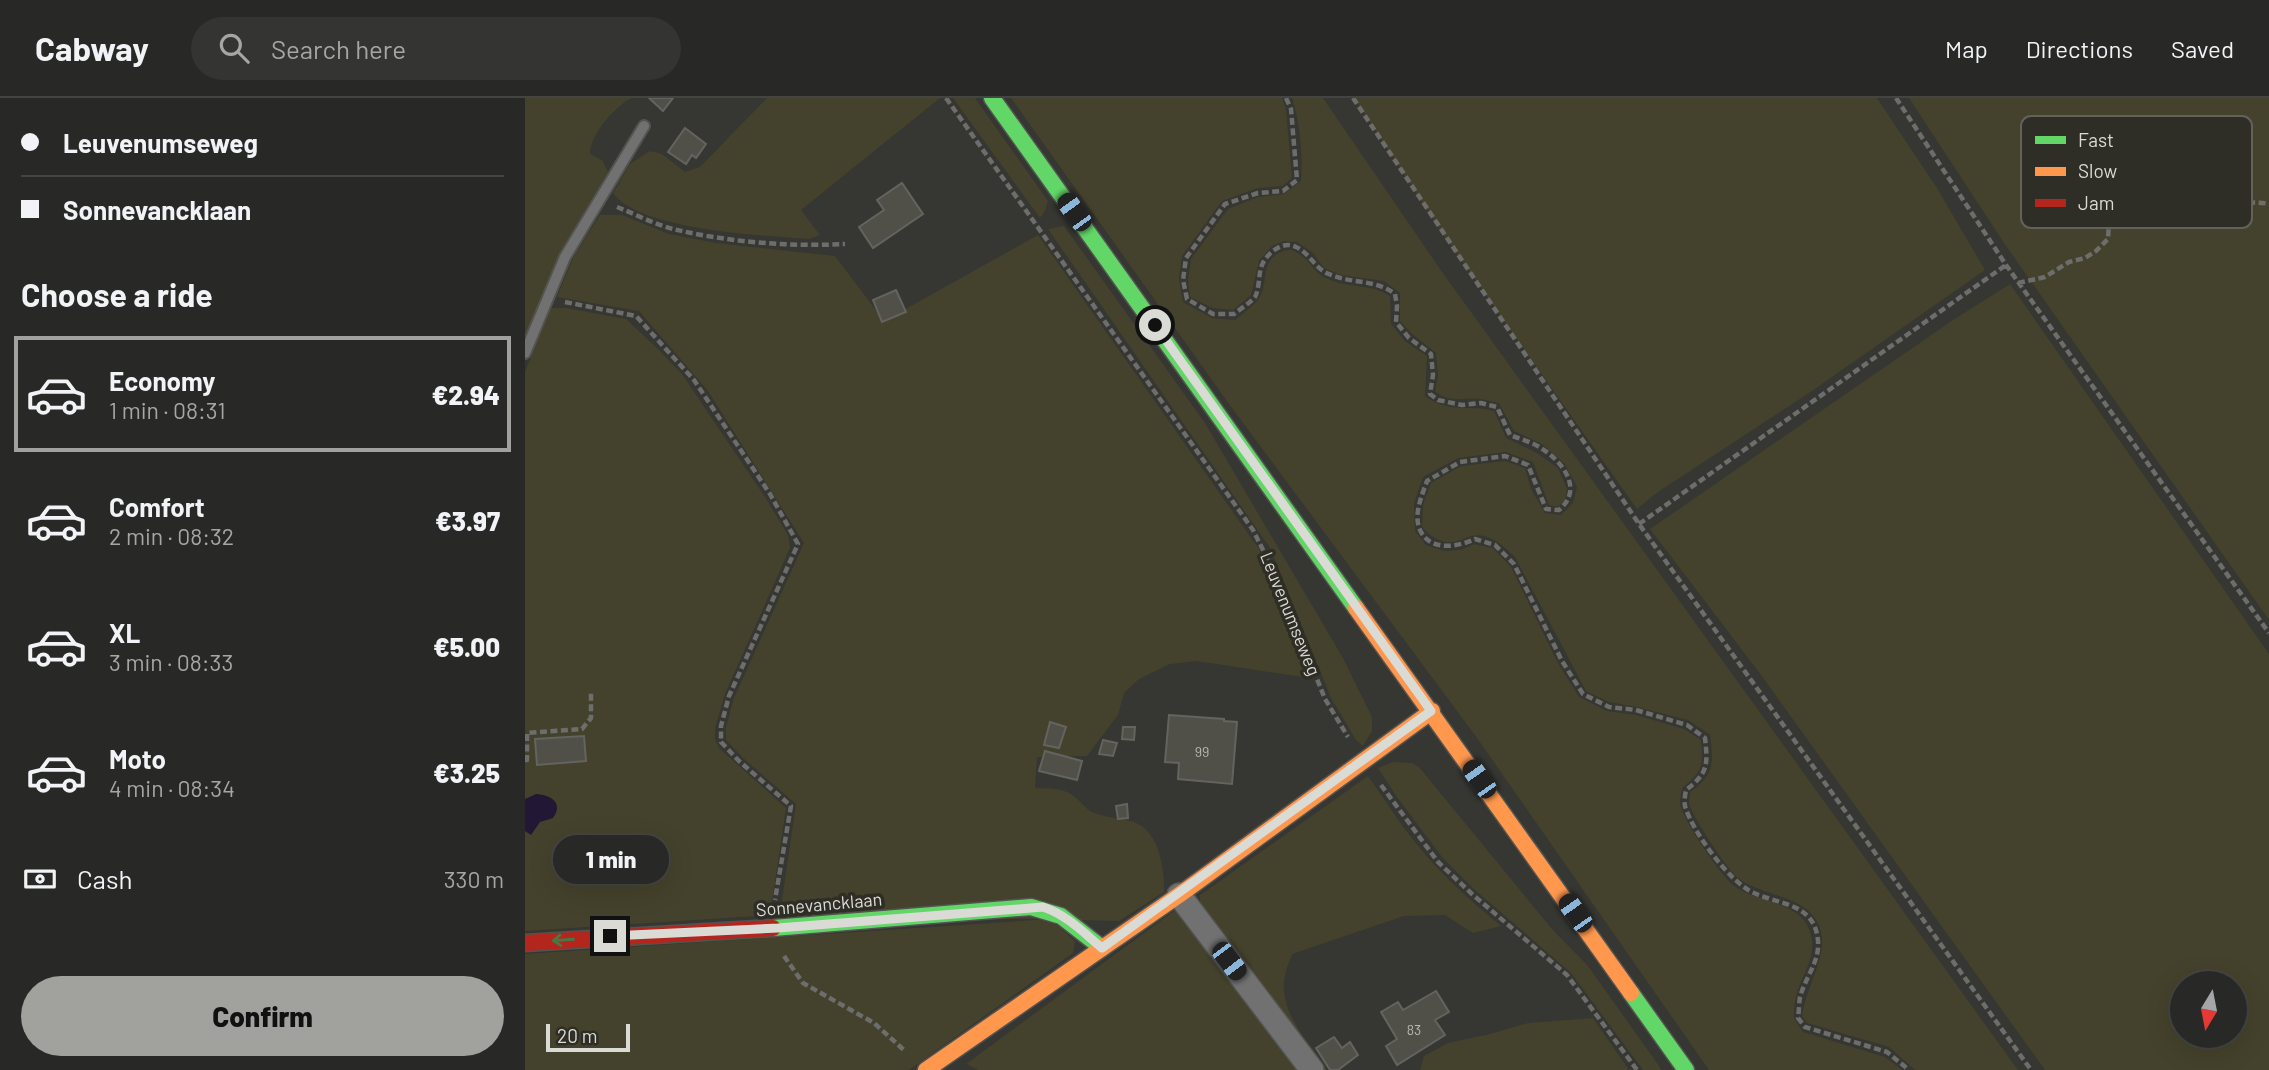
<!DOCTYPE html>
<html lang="en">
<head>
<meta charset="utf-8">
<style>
	body { margin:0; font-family:Barlow,sans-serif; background:#343432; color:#f1f3f6; height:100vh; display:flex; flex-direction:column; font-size:26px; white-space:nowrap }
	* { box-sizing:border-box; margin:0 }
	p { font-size:23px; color:#a5a6a7 }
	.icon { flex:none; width:38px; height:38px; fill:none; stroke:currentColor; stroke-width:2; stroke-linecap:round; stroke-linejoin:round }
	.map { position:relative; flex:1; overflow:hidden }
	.details { display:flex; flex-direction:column; background:#282826; width:525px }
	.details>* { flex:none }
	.guide { display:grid; align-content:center; height:154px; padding:0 21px; background:#282826 }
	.needle { width:46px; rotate:190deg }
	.fabs { position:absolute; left:1645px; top:873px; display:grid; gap:14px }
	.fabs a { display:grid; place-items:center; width:77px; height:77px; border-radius:50%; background:#282826; box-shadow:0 7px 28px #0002,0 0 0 2px #444443; font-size:35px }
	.scale { position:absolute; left:21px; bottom:18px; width:84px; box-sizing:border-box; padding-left:7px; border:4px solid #dbdbd6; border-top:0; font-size:19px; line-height:24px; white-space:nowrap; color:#dbdbd6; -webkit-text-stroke:5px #2e2e26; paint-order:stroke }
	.end { position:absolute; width:32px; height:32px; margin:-16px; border:9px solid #dbdbd6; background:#111; box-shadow:0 0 0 4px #111 }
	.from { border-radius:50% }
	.bubble { position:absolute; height:49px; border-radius:24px; background:#282826; box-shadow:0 7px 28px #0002,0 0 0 2px #444443; font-size:23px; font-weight:800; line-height:49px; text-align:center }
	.car { position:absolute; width:21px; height:42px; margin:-21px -10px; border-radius:9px; box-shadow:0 0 5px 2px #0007; background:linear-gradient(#222 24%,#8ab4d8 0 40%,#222 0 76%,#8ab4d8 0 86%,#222 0) }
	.guide b { display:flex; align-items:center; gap:24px; height:66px; font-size:26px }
	.guide b+b { border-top:2px solid #444443 }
	.guide i { width:18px; height:18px; background:#f1f3f6 }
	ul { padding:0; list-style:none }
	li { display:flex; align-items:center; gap:21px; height:116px; margin:0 14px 10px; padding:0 7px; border:4px solid transparent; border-radius:0px }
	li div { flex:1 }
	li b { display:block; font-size:26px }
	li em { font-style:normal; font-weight:800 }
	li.active { border-color:#a1a19d }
	li>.icon { width:63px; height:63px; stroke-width:1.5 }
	h2 { padding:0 21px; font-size:32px; line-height:84px }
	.pay { display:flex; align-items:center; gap:18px; height:77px; padding:0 21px; font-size:26px }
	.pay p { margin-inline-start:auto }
	.action { display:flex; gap:14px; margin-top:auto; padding:14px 21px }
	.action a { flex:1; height:80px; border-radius:42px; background:#a1a19d; color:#111; font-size:28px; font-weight:800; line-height:80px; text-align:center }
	header { display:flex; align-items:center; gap:42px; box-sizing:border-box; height:98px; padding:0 35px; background:#282826; border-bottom:2px solid #444443 }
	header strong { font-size:33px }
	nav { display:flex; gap:38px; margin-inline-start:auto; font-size:24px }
	.search { width:490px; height:63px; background:#343432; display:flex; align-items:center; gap:18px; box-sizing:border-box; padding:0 24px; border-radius:38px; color:#a5a6a7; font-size:26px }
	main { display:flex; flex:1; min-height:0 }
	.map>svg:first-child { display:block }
	.green { fill:#44422c; fill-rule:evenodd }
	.water { fill:#221734 }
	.building { fill:#515048; stroke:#63635f; stroke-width:2 }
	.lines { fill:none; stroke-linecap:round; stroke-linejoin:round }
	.lane-casing { stroke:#535350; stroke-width:14 }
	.street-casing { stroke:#535350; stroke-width:26 }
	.fast-casing { stroke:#535350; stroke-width:19 }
	.slow-casing { stroke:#535350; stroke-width:19 }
	.jam-casing { stroke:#535350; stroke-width:19 }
	.path { stroke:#6d6d6c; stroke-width:4.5; stroke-dasharray:7 3.5; stroke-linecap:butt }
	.lane { stroke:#727171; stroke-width:10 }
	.street { stroke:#727171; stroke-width:23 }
	.fast { stroke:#63d668; stroke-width:16 }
	.slow { stroke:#ff974d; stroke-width:16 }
	.jam { stroke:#b3261e; stroke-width:16 }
	.oneway { stroke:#467a44 }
	.route { stroke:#dbdbd6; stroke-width:9 }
	.labels { text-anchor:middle; stroke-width:7; stroke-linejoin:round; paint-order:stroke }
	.number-label { font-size:14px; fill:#b8b8b2 }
	.street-label { font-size:18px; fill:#dbdbd6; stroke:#2e2e26 }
	.key { fill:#2e2e26; stroke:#62625b; stroke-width:2 }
	.key-label { font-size:19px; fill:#dbdbd6 }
</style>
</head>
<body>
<header>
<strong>Cabway</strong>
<div class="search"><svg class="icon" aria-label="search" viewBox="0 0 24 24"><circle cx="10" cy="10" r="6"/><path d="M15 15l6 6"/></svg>Search here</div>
<nav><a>Map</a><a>Directions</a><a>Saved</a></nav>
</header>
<main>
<section class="details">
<div class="guide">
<b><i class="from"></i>Leuvenumseweg</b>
<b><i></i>Sonnevancklaan</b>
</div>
<h2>Choose a ride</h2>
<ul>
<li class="active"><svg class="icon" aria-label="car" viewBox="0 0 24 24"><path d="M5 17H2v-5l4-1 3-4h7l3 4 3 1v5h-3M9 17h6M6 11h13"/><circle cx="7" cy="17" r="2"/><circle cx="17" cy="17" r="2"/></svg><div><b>Economy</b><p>1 min · 08:31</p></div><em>€2.94</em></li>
<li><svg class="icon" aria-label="car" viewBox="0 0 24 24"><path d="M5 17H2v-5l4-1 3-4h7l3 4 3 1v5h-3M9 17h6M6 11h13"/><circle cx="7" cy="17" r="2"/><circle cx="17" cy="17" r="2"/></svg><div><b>Comfort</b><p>2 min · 08:32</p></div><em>€3.97</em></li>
<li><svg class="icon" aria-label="car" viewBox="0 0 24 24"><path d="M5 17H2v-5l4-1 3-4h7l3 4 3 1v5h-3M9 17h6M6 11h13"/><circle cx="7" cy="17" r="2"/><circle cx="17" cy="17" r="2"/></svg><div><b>XL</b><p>3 min · 08:33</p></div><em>€5.00</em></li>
<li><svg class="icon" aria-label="car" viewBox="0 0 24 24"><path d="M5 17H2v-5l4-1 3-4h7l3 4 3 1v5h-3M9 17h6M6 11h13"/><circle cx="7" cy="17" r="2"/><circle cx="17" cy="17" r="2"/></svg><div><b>Moto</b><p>4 min · 08:34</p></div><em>€3.25</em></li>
</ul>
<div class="pay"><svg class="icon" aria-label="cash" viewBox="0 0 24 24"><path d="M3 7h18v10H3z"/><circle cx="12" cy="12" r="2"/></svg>Cash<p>330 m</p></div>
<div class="action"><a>Confirm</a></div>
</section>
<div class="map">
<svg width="1744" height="972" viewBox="0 0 1744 972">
	<rect width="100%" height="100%" fill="#363632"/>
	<path class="green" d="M0,0H107C91,7 64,38 65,56L77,62L83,74L35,155L0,240Z
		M242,0H415L276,112L295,137L284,141C241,138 113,132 88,95L105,66L125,53L137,56L160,74L175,69Z
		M428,0H450L523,103L520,113L515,120Z
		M486,0H757L761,12L767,80L758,88L733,90L697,103L657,158L654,181L658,204L687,220L710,222C717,216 729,208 734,200C744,185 735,163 756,154C762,151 765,151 771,154C786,162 788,175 803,181C823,190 848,186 865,198L866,226L880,243L902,258L900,298C925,316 942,306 969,313L981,340L1012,355L1033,370L1042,391L1040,402L1033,409L1024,407L1008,364L981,354L933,360L898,379L889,405L890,433L901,447L919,453L936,452L949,446L968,450L986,469L1033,565L1054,599L1082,613L1111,617L1159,631L1176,642C1179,668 1177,674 1157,690C1156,695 1155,702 1155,706C1158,722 1195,776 1208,787C1234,807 1282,802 1287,842C1290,863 1275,880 1271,899C1269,905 1269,913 1269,920L1278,934L1360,959L1377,972H1184L952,640L704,306Z
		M767,0H798L915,171L1493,972H1390L1364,949L1282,925L1277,918C1280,893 1299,864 1297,840C1292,797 1243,801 1214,781C1204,774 1166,717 1164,705C1164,704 1165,696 1165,694C1189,678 1189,664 1185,637L1163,622L1112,609L1084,604L1061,593L990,459C978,448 964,434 947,438C943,438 940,441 936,442C920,448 908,441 897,429L898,407L906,385L936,368L980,363L1000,370L1006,391L1020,415L1036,417L1048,405L1052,389L1039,365L1017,346L989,333L974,305C969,304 962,302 956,301C941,299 923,306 910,293L913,277L911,255L886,235L875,223V195L859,183L816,177L799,170L788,155L772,144L759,143L747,148L734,163L726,197L708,212L688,210L665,199L663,181L666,161L703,111L733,99L759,96L776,83C778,56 775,25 767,0Z
		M829,0H1352L1412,90L1460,172L1284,295L1133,394L1112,411L920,139Z
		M1384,0H1744V522L1479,145Z
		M75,117H97L144,136L191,145L310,158L359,223L513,137L734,451L784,580L672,563L645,566L614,581L599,595L593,617L562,658L512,659L510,690C525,691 540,689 551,700C557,705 561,711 567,714C581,720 596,720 609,724C634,732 640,772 639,794L594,823L255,816L271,706L217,659L201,642V629L209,600L279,445L183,293L114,213L32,199L49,158Z
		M539,128L680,325L818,560L847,619V633L838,648L831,642L806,600L745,450L523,131Z
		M1485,186L1744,556V972H1520L1236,577L1125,431L1428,222ZM1657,886H1710V938H1657Z
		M26,210H41L101,221L132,250L157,276L240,399L263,437L265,450L200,596L190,630V641L194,650L261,710L245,817L0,833V274Z
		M868,664L887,665L894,669L1027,831L1063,868L1137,972H1118L1046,875L950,792L917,759L872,699L853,670Z
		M843,678C859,700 873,723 890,744C915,776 945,802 976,828L948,835L920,817L879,818L767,856C765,863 761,870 760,877C752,912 784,945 802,972H796L675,812V797Z
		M649,813L659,819L777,972H454L441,966Z
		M525,821L550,843L548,855L384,972H0V856Z
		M1068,920L1104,972H895L899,958L923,945L965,936L1003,925Z"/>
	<path class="water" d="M11,696C26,697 39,705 28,720L15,724L6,737L0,733V701Z"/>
	<path class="building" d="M124,0H148L138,13Z
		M160,30L181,46L171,60L167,57L161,66L143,54Z
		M377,85L398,116L348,150L334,129L359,112L352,102Z
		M371,192L381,214L357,224L348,202Z
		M644,617L699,621V623L712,624L707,686L653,681L654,665L640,664Z
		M525,624L541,629L534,650L519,647Z
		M598,629H610L609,642L597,641Z
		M59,638L61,663L12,667L10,641Z
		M578,642L592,645L588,658L574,656Z
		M520,653L557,663L552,682L514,673Z
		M602,706L603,720L593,721L591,708Z
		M911,893L924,914L910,922L920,937L872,967L861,948L872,941L856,914L873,904L878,912Z
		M809,939L817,950L825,944L833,957L813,972H805L791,950Z"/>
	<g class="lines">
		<defs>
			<path id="lane" d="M0,255L40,159L119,28"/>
			<path id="street" d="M654,797L787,972"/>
			<path id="fast" d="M467,0L831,510
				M248,830L506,809L536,818L577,850
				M1106,895L1161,972"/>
			<path id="slow" d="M831,510L1106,895
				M401,972L654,797L907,613"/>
			<path id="jam" d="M0,845L248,830"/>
		</defs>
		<use href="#lane" class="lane-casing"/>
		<use href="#street" class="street-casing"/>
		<use href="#fast" class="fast-casing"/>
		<use href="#slow" class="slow-casing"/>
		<use href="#jam" class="jam-casing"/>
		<path class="path" d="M421,0L728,432L749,474L800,601L823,639
			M761,0L766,11L772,82L758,93L733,95L700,106L661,160L658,182L662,201L688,216H709C715,211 725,205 730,199C735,190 733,176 737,167C742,155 758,142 771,149C785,155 790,171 804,176C826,186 851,181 870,196L872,208L871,224L884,240L906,256L908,277L905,296L913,302L937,307L956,305L972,309L985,337C995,341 1007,344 1016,350C1038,364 1059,391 1034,412L1021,411L1003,367L980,358L935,364L902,383C897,397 888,417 895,432C905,454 933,449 950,441L970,447L989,466L1037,563L1058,596L1084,609L1111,612L1162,627L1180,640C1183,667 1183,675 1161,692C1160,697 1159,703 1160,708C1167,733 1205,785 1229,795C1255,807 1290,805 1293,843C1295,863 1280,880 1275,899C1274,905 1274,913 1273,920L1280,929L1362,954L1384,972
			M828,0L1114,426L1506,972
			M1371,0L1481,167L1744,535
			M92,109C110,116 129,126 148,131C202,144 265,149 320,146
			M1493,185L1520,179L1544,164L1560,160L1571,153L1583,141L1584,125C1597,122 1608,115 1621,114C1631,113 1643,117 1654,117C1671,116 1686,111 1703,115C1714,104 1729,103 1744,106
			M40,204L111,218L169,282L245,396L273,446L204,598L196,628V644L214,663L266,708L250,802
			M1114,426L1481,167
			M0,662H2V635L57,631L66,620V593
			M856,687L913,764L947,796L1042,877L1112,972
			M259,858L278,885L349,925L380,953"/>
		<use href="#lane" class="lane"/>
		<use href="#street" class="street"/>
		<use href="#fast" class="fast"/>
		<use href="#slow" class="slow"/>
		<use href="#jam" class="jam"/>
	</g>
	<defs><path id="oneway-shaft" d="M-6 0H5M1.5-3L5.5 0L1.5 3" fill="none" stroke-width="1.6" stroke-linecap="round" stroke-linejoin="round" transform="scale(1.75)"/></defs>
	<use class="oneway" href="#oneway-shaft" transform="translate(38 842) rotate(176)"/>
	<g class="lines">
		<path class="route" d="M85,838L253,830L518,809C542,817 559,835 577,850L906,613L630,227"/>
	</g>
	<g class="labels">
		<g class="number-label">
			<text x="677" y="659">99</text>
			<text x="889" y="937">83</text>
		</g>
		<g class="street-label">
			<text transform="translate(765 516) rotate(68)" y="6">Leuvenumseweg</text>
			<text transform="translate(294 807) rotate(-5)" y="6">Sonnevancklaan</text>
		</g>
	</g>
	<rect x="1496" y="18" width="231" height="112" rx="10" class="key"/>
	<rect x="1510" y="38" width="31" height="8" fill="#63d668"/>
	<rect x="1510" y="69" width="31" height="9" fill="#ff974d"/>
	<rect x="1510" y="101" width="31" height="8" fill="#b3261e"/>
	<g class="key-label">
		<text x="1553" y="49">Fast</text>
		<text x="1553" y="80">Slow</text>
		<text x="1553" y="112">Jam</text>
	</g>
</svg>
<div class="fabs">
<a><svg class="needle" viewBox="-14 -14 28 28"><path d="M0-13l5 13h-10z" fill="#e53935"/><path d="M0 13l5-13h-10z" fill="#a5a6a7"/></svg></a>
</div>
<div class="scale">20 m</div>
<i class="end from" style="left:630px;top:227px"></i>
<i class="end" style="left:85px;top:838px"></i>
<div class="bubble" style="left:28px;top:737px;width:116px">1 min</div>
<i class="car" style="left:549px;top:114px;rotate:324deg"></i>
<i class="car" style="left:954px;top:681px;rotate:325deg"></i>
<i class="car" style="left:1050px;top:815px;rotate:325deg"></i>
<i class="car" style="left:704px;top:863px;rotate:143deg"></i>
</div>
</main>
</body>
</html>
